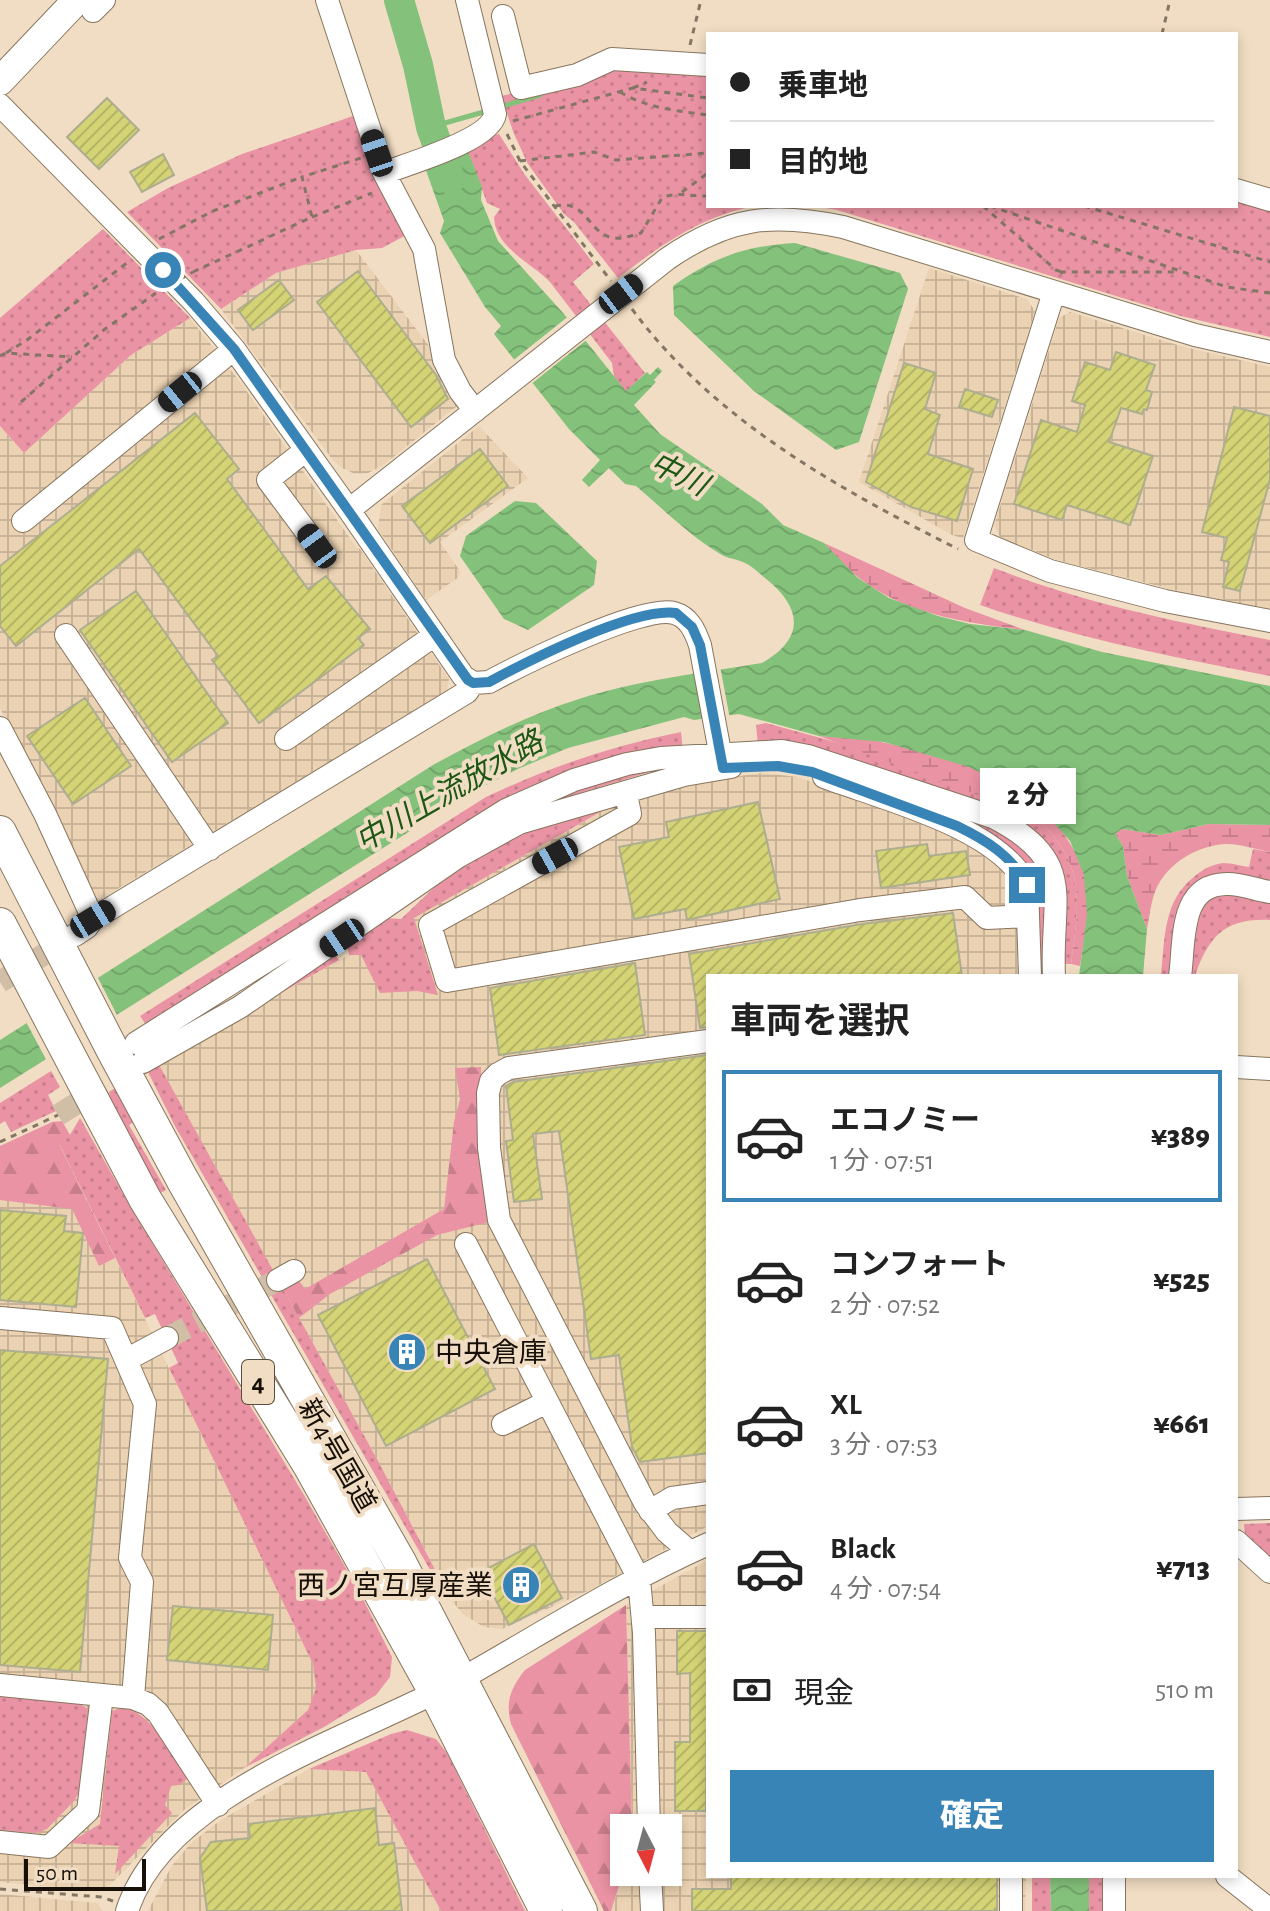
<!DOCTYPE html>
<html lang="ja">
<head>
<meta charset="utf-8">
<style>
	body { margin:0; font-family:"Alegreya Sans","Noto Sans JP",sans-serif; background:#f6f6f6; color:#222; height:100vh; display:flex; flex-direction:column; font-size:30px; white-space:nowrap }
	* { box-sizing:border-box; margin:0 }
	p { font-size:26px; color:#767676 }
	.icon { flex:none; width:44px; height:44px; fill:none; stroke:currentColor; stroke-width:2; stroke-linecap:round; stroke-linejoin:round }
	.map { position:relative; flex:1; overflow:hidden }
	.panel { position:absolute; left:706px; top:974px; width:532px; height:904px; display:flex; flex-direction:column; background:#fff; border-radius:0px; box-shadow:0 4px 12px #0003 }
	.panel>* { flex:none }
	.top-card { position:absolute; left:706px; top:32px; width:532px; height:176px; border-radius:0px; box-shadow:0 4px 12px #0003; display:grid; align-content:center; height:176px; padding:0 24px; background:#fff }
	.needle { width:52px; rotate:174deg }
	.tools { position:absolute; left:610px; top:1814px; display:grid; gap:16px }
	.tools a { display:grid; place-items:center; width:72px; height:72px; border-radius:0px; background:#fff; box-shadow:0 4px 12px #0003; font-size:40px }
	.scale { position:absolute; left:24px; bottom:20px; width:122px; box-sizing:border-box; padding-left:8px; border:4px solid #171008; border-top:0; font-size:22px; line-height:28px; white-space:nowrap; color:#171008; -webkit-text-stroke:6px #f1ddc3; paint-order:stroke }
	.end { position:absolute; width:36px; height:36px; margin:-18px; border:10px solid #3984b7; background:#fff; box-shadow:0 0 0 4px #fff }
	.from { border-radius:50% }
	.bubble { position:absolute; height:56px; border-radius:0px; background:#fff; box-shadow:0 4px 12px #0003; font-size:26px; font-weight:800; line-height:56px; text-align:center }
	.car { position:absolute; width:24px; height:48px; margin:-24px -12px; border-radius:10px; box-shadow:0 0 6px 2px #0007; background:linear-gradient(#222 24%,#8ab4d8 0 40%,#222 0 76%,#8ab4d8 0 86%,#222 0) }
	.top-card b { display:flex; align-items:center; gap:28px; height:76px; font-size:30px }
	.top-card b+b { border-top:2px solid #e0e0e0 }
	.top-card i { width:20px; height:20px; background:#222 }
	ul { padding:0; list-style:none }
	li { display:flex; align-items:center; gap:24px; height:132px; margin:0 16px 12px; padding:0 8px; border:4px solid transparent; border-radius:0px }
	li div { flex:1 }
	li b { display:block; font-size:30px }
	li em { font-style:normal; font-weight:800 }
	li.current { border-color:#3984b7 }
	li>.icon { width:72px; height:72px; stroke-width:1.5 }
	h2 { padding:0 24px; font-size:36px; line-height:96px }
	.pay { display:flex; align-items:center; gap:20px; height:88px; padding:0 24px; font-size:30px }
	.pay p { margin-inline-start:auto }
	.primary-button { display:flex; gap:16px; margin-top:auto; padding:16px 24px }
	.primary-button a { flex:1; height:92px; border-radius:0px; background:#3984b7; color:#fff; font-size:32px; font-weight:800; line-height:92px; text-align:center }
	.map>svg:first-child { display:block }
	.industrial { fill:url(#industrial-grid) }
	.green { fill:url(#green-dots) }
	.forest { fill:url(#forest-firs) }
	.wetland { fill:url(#wetland-marsh) }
	.water { fill:url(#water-waves) }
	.pier { fill:#f1ddc3 }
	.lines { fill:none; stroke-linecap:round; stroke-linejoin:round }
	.stream { stroke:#84c17b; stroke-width:5 }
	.river { stroke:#84c17b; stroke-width:30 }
	.building { fill:url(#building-hatch); stroke:#adad90; stroke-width:2 }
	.minor-tunnel { stroke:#d0bea7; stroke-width:22; stroke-dasharray:22 11; stroke-linecap:butt }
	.minor-casing { stroke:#87755e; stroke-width:24 }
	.major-casing { stroke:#87755e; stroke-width:30 }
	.highway-casing { stroke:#87755e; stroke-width:34 }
	.path { stroke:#847665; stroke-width:3; stroke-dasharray:6 6; stroke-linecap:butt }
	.minor { stroke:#fff; stroke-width:22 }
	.major { stroke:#fff; stroke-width:28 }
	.highway { stroke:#fff; stroke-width:32 }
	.path-bridge { stroke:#847665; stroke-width:3; stroke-dasharray:6 6; stroke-linecap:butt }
	.route { stroke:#3984b7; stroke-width:10 }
	.labels { text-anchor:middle; stroke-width:8; stroke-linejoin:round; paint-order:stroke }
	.shield { fill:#f1ddc3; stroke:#584e40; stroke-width:2 }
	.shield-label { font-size:26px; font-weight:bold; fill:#171008 }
	.poi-label { font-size:28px; fill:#171008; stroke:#f1ddc3; text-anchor:start }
	.street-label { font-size:28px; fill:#171008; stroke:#f1ddc3 }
	.water-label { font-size:30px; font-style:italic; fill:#1c5713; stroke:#f1ddc3 }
</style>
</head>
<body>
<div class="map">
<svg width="1270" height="1911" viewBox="0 0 1270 1911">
	<defs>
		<pattern id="industrial-grid" width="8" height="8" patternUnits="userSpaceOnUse" patternTransform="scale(2)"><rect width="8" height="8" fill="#ebd2b2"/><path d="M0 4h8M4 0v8" fill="none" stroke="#c9b398"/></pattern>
		<pattern id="green-dots" width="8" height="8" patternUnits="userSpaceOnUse" patternTransform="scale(2)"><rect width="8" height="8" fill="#ea93a4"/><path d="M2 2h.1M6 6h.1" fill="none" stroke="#c87e8c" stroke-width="1.8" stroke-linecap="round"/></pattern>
		<pattern id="forest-firs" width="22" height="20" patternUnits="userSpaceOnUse" patternTransform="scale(2)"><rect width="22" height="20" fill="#ea93a4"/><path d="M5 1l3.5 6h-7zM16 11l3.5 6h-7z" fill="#c87e8c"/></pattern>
		<pattern id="wetland-marsh" width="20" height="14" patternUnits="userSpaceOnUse" patternTransform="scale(2)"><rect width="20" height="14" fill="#ea93a4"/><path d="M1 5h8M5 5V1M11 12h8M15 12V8" fill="none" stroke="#c87e8c"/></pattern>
		<pattern id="water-waves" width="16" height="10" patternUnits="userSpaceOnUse" patternTransform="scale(2)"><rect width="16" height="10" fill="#84c17b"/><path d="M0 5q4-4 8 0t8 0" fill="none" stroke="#71a569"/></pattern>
		<pattern id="building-hatch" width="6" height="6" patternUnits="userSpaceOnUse" patternTransform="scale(2)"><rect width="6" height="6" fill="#d4d376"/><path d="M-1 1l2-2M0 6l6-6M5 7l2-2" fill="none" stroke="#b5b465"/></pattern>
	</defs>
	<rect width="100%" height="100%" fill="#f1ddc3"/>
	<path class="industrial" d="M356,250L439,359L461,403L382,466L368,473L355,474L342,468L332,459L221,309L276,273Z
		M929,268L1027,299L1035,311L963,538L952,535L859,482Z
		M1070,312L1184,347L1270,367V609L1170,589L1057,560L1000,537L994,526L1059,318Z
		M190,318L241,383L356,547L360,549L449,679L447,691L104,897L91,894L43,790L0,708V426L24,453L131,355Z
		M479,426L528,478L440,542L460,571L459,577L426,600L378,529L381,505Z
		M762,773L798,777L958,835L980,845L1019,884L1023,976H708V1526L590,1590L502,1629L484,1627L464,1615L451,1600L377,1459L158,1063L609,807L688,783Z
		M51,1126L313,1664L316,1688L308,1711L244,1768L184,1810L105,1890L93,1891L0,1882V1160Z
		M708,1560V1876H1026L1025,1911H611L624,1871L668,1872V1828H632L626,1605Z
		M309,1769L366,1772L441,1911H148L171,1867L191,1843L221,1820Z
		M0,1894L97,1903L103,1911H0Z"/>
	<path class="green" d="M611,63L708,69V206H754C700,217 661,245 618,278L574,222L564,214L528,164L514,134L501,96L578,78Z
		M356,115L410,233L382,248L356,250L276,273L221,309L127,212L168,188L242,154Z
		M499,134L525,175L594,264L573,282L645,373L626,392L614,376L612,363L550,282C532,263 495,248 494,217L500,209L487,203L466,146L488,136Z
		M1236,197L1270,207V337L1181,316L837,210L814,206H1236Z
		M103,229L190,318L131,355L24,453L0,426V318Z
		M994,568C1083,603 1176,622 1270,640V676C1172,657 1075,638 980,605Z
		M766,723L850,746L1034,816C1086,862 1080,900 1071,964L1051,963V976H1040L1030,872L1018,854L998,840L758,745L756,725Z
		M681,732L683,752L666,767L583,792L527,814L219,1004L213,1018L160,1046L140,1016L486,797C549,767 612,746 681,732Z
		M609,807L414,918L438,995L417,991L380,993L361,955H349L347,944L383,918L401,919L461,862L516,831Z
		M1253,849L1270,852V920C1225,918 1209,936 1195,976L1161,975C1165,938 1163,900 1195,876C1203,869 1213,864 1224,863C1232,863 1241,866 1249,867Z
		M333,952L339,960L158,1063L274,1272L263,1279L176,1128L144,1064Z
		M51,1071L60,1087L48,1095L56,1111L11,1132L5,1121L0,1124V1103Z
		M118,1086L137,1119L129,1125L166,1190L156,1195L103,1096Z
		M80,1118L134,1213L304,1495L359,1591L392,1657L390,1677L376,1695L324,1727L244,1768L308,1710L316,1688L313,1664L169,1368L178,1363L155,1314L145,1318L59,1143L70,1135Z
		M282,1287L377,1459L451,1600L440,1587L270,1293Z
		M1270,1523V1559L1245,1535L1244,1524Z
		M0,1696L79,1703L88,1709L80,1791L74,1801L47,1829L37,1833L0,1830Z
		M124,1707C156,1718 170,1751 187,1779L179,1785L171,1786L165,1805L172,1813L115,1874L119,1846L69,1843L100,1824L112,1711Z
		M407,1730L436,1739L447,1753L525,1911H441L366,1772L309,1769L391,1734Z
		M1032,1876H1050L1051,1911H1032Z
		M1089,1876H1110V1911H1089Z"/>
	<path class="forest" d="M481,1067V1157L493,1221L437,1235L330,1294L299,1318L282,1287L297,1278L305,1289L444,1209L454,1122L460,1099L455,1068Z
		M62,1121L70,1135L59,1144L115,1258L99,1266L72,1209L0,1200V1146L52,1122Z
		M626,1605L632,1828H624V1870L611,1911H604L511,1724C505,1701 511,1688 525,1670Z"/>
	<path class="wetland" d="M824,543L965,608L1025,630C967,623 907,615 859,578C847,568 835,555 824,543Z
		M819,736C841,738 865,738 886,743C963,759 1059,791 1084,875C1093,903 1084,937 1080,966L1071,964C1080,900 1086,862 1034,816Z
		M1209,824L1270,825V852C1256,849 1240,844 1226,844C1194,846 1162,866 1153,898C1150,908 1149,919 1147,929L1127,876L1123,846L1115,834L1122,829L1161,835Z"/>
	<path class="water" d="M466,146L482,187L481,200L498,241L564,314L626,391L647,372L650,375L658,367L662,371L654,380L656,382L634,405L660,434L762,504L783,525L824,543L858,578L889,598L938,616L970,624L1025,630L1102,652L1270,686V825L1209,824L1161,835L1122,829L1115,834L1123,846L1127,876L1147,929L1143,976H1079L1087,914L1084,875L1070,841L1040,807L1018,791L969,767L884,742L819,736L739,714L694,720L684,717L568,748L520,768L474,791L0,1088V1040L433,765C480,739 528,715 579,699C638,680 701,673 762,663C806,638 802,607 765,578C759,573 752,566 745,563C738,559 729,559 722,555C691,537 663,509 636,486L625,484L609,468L589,487L582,480L600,460L569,429L494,334L501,326L485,307L440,233L444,221L423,162Z
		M795,243L900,273L908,289L859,442L836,450L754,391L674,315L673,286C714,257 745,246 795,243Z
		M515,501L536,503L597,561L594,585L528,630L504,619L460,556L466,536Z
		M1050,1876H1089V1911H1051Z"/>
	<path class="pier" d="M570,315L589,338L530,385L511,362Z
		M720,666L730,719L704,723L694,671Z
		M96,974L119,1019L48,1063L25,1020Z"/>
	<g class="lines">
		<path class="stream" d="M500,107L540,95
			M431,127L487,111"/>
		<path class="river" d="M399,0L418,65L431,127L450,179"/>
	</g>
	<path class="building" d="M107,98L139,130L99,169L67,137Z
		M163,154L174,175L142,192L130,172Z
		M358,271L436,375L448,399L411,427L317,302Z
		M279,280L294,300L253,330L238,310Z
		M1116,352L1155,365L1146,390L1152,392L1147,410L1144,409L1142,414L1121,408L1109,442L1153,456L1130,525L1067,505L1062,520L1014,504L1041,420L1077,432L1085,405L1072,401L1085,362L1110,370Z
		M904,363L936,373L925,409L940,415L928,454L973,469L957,521L911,507L866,482Z
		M965,389L998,400L992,417L959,407Z
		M1234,407L1270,416V479L1240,591L1223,587L1229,562L1221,560L1227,538L1202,532Z
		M195,413L239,469L227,479L308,589L326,576L370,629L358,638L364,645L259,723L212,660L218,656L139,549L16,646L0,626V566Z
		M480,449L508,486L430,543L402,506Z
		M136,591L228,723L172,762L80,630Z
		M85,698L131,766L73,804L27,736Z
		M758,802L780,899L687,920L685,909L634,919L619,847L669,837L666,822Z
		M927,844L929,856L966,851L970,875L881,888L876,851Z
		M953,913L962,976H708V1027L700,1028L689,954L862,924Z
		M635,963L645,1035L499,1055L490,988Z
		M708,1055V1453L640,1462L632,1447L619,1355L591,1359L559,1131L533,1134L542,1199L514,1202L506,1141L513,1140L506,1086L513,1082Z
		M0,1210L66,1216L64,1231L83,1233L76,1307L0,1300Z
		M427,1259L495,1389L386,1446L318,1315Z
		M0,1350L108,1359L80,1672L0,1665Z
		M534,1544L562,1598L509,1625L481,1572Z
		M173,1606L273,1615L268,1670L167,1660Z
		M677,1631H708L706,1811H675V1742H690V1673L677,1674Z
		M375,1808L379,1845L394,1843L402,1911H207L200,1858L211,1842L250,1838L248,1824Z
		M731,1876H997V1911H692V1889H731Z"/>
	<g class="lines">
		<path class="minor-tunnel" d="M0,982L70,938
			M58,1115L135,1067
			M167,1338L278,1280"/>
		<defs>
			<path id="minor" d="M327,0L384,173L424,249L444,360L460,391L475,411
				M93,11L104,0
				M503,16L521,88L577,75L612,59L708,65
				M0,105L194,302L234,349L349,510L667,259C728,217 772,212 843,227L1195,335L1270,352
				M384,173C410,163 491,140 495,114L467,0
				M1236,190L1270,200
				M1054,292L976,540L1050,571L1165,601L1270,621
				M306,450L268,480L317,546
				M349,510L463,676L473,683L489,682C520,665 643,604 674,613C689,617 695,631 700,645L723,768
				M23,521L234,349
				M66,635L210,849
				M0,728L45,814L93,919
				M286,739L435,635
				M824,777C883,799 998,827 1027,885L1030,976
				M626,794L630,814L430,925L447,981L860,910L965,897L987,918L1028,916
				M75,935L87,927L93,919L467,692L473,683
				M1180,976C1185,943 1178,885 1226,884C1240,883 1256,890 1270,892
				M136,1043L506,810L574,780L627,764L661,758L782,751L808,756L993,817C1079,861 1050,898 1054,976
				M143,1062L240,1007L459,856L519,823L684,775L731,767
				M1236,1067L1270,1069
				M466,1244L639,1579L644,1633L649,1828
				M278,1280L294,1271
				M0,1318L112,1328L145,1404L130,1558L142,1582L133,1698
				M126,1360L167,1338
				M503,1424L547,1402
				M1236,1509L1270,1508
				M650,1511L672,1498L708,1493
				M1236,1541L1270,1572
				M690,1552L667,1532L645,1503L499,1220L489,1148L488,1093L491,1081L498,1074L509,1068L708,1041
				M643,1617H708
				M0,1685L133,1698L148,1704L158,1713L218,1805
				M0,1842L49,1847L88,1811L102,1695
				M650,1872L652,1911
				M1011,1876V1911
				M1227,1876L1270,1910
				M127,1911C166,1790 362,1735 463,1678C544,1632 623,1582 708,1544
				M1114,1911V1876"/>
			<path id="major" d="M0,81L77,0"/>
			<path id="highway" d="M0,832L113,1051L182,1179L401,1564L581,1911
				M0,924L145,1199L309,1465L435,1692L546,1911"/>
		</defs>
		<use href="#minor" class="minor-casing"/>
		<use href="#major" class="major-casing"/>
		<use href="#highway" class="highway-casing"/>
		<path class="path" d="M1162,34L1170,0
			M690,45L701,0
			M633,88L647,82
			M620,92C646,108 678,111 708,115
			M513,121L633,88L708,98
			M507,134L520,161L611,281
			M520,161L594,152L616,160L708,153
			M682,192L708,173
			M555,206C589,199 587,235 615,238C623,239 633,235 641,233L662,198C677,191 692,197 708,196
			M983,206L1056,270L1062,272
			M990,206L1227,287L1270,293
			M1084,206L1270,262
			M312,217L372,193
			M159,239L213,211L302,177
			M193,272L312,217L302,177L361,158
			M1061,274L1062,272H1179
			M632,309C714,420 837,488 958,549
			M6,353L27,340L128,262
			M0,356L6,353L72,357
			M21,402L105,329L156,293
			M0,1142L58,1115
			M0,1889L101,1897L113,1901"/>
		<use href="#minor" class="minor"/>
		<use href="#major" class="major"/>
		<use href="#highway" class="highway"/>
		<path class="path-bridge" d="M159,291L193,272"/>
	</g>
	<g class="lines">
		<path class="route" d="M163,270L234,349L468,680L473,683L489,682C528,661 634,607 676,613L692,627L700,645L723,768L778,766L812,772L957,826C986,840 1012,856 1027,885"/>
	</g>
	<defs>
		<symbol id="building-disc" viewBox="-11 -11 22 22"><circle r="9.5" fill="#3984b7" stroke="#f1ddc3"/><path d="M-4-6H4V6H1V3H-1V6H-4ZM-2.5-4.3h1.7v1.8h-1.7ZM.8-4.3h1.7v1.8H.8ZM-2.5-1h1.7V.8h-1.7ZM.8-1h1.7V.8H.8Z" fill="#fff"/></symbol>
	</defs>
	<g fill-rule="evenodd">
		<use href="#building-disc" x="385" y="1330" width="44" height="44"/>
		<use href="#building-disc" x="499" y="1563" width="44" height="44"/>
	</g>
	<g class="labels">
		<rect class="shield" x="242" y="1360" width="32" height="44" rx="6"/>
		<g class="shield-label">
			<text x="258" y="1391">4</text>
		</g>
		<g class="poi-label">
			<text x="435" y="1362">中央倉庫</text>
			<text x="493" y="1595" text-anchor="end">西ノ宮互厚産業</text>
		</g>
		<g class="street-label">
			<text transform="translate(338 1455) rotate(60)" y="10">新4号国道</text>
		</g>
		<g class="water-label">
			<text transform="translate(679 474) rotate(26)" y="10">中川</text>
			<text transform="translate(449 791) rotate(-30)" y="10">中川上流放水路</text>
		</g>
	</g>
</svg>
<div class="tools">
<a><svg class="needle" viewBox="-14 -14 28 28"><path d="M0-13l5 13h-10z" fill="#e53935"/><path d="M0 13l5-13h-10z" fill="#767676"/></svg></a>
</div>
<div class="scale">50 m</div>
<i class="end from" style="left:163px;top:270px"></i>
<i class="end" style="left:1027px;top:885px"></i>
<div class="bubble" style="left:980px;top:768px;width:96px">2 分</div>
<i class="car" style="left:377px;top:153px;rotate:341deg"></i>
<i class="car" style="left:621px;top:294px;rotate:53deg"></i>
<i class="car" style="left:180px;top:392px;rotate:231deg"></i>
<i class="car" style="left:317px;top:546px;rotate:324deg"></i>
<i class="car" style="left:555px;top:856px;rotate:241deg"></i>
<i class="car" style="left:93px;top:919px;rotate:59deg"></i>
<i class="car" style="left:342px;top:938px;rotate:236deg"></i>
<div class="top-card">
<b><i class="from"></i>乗車地</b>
<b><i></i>目的地</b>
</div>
<section class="panel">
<h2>車両を選択</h2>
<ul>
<li class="current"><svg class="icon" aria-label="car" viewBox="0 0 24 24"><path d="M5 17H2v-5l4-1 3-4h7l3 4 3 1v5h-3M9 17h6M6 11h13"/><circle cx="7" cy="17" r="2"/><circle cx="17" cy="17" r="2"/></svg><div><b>エコノミー</b><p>1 分 · 07:51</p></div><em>¥389</em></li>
<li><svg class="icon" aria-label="car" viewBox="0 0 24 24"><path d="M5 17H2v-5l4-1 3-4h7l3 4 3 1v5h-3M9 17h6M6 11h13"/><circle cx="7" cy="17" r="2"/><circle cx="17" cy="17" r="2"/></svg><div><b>コンフォート</b><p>2 分 · 07:52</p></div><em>¥525</em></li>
<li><svg class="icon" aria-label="car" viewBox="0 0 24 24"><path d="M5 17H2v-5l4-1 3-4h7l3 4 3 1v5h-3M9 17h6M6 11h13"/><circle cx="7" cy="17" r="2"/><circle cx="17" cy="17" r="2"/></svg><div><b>XL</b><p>3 分 · 07:53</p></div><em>¥661</em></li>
<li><svg class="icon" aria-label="car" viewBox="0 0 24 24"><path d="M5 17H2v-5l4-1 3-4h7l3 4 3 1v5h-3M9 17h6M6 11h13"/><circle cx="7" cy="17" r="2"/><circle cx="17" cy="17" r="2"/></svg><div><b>Black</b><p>4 分 · 07:54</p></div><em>¥713</em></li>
</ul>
<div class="pay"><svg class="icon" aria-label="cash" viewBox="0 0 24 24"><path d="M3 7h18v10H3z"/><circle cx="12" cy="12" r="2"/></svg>現金<p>510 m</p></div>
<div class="primary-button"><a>確定</a></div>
</section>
</div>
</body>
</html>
